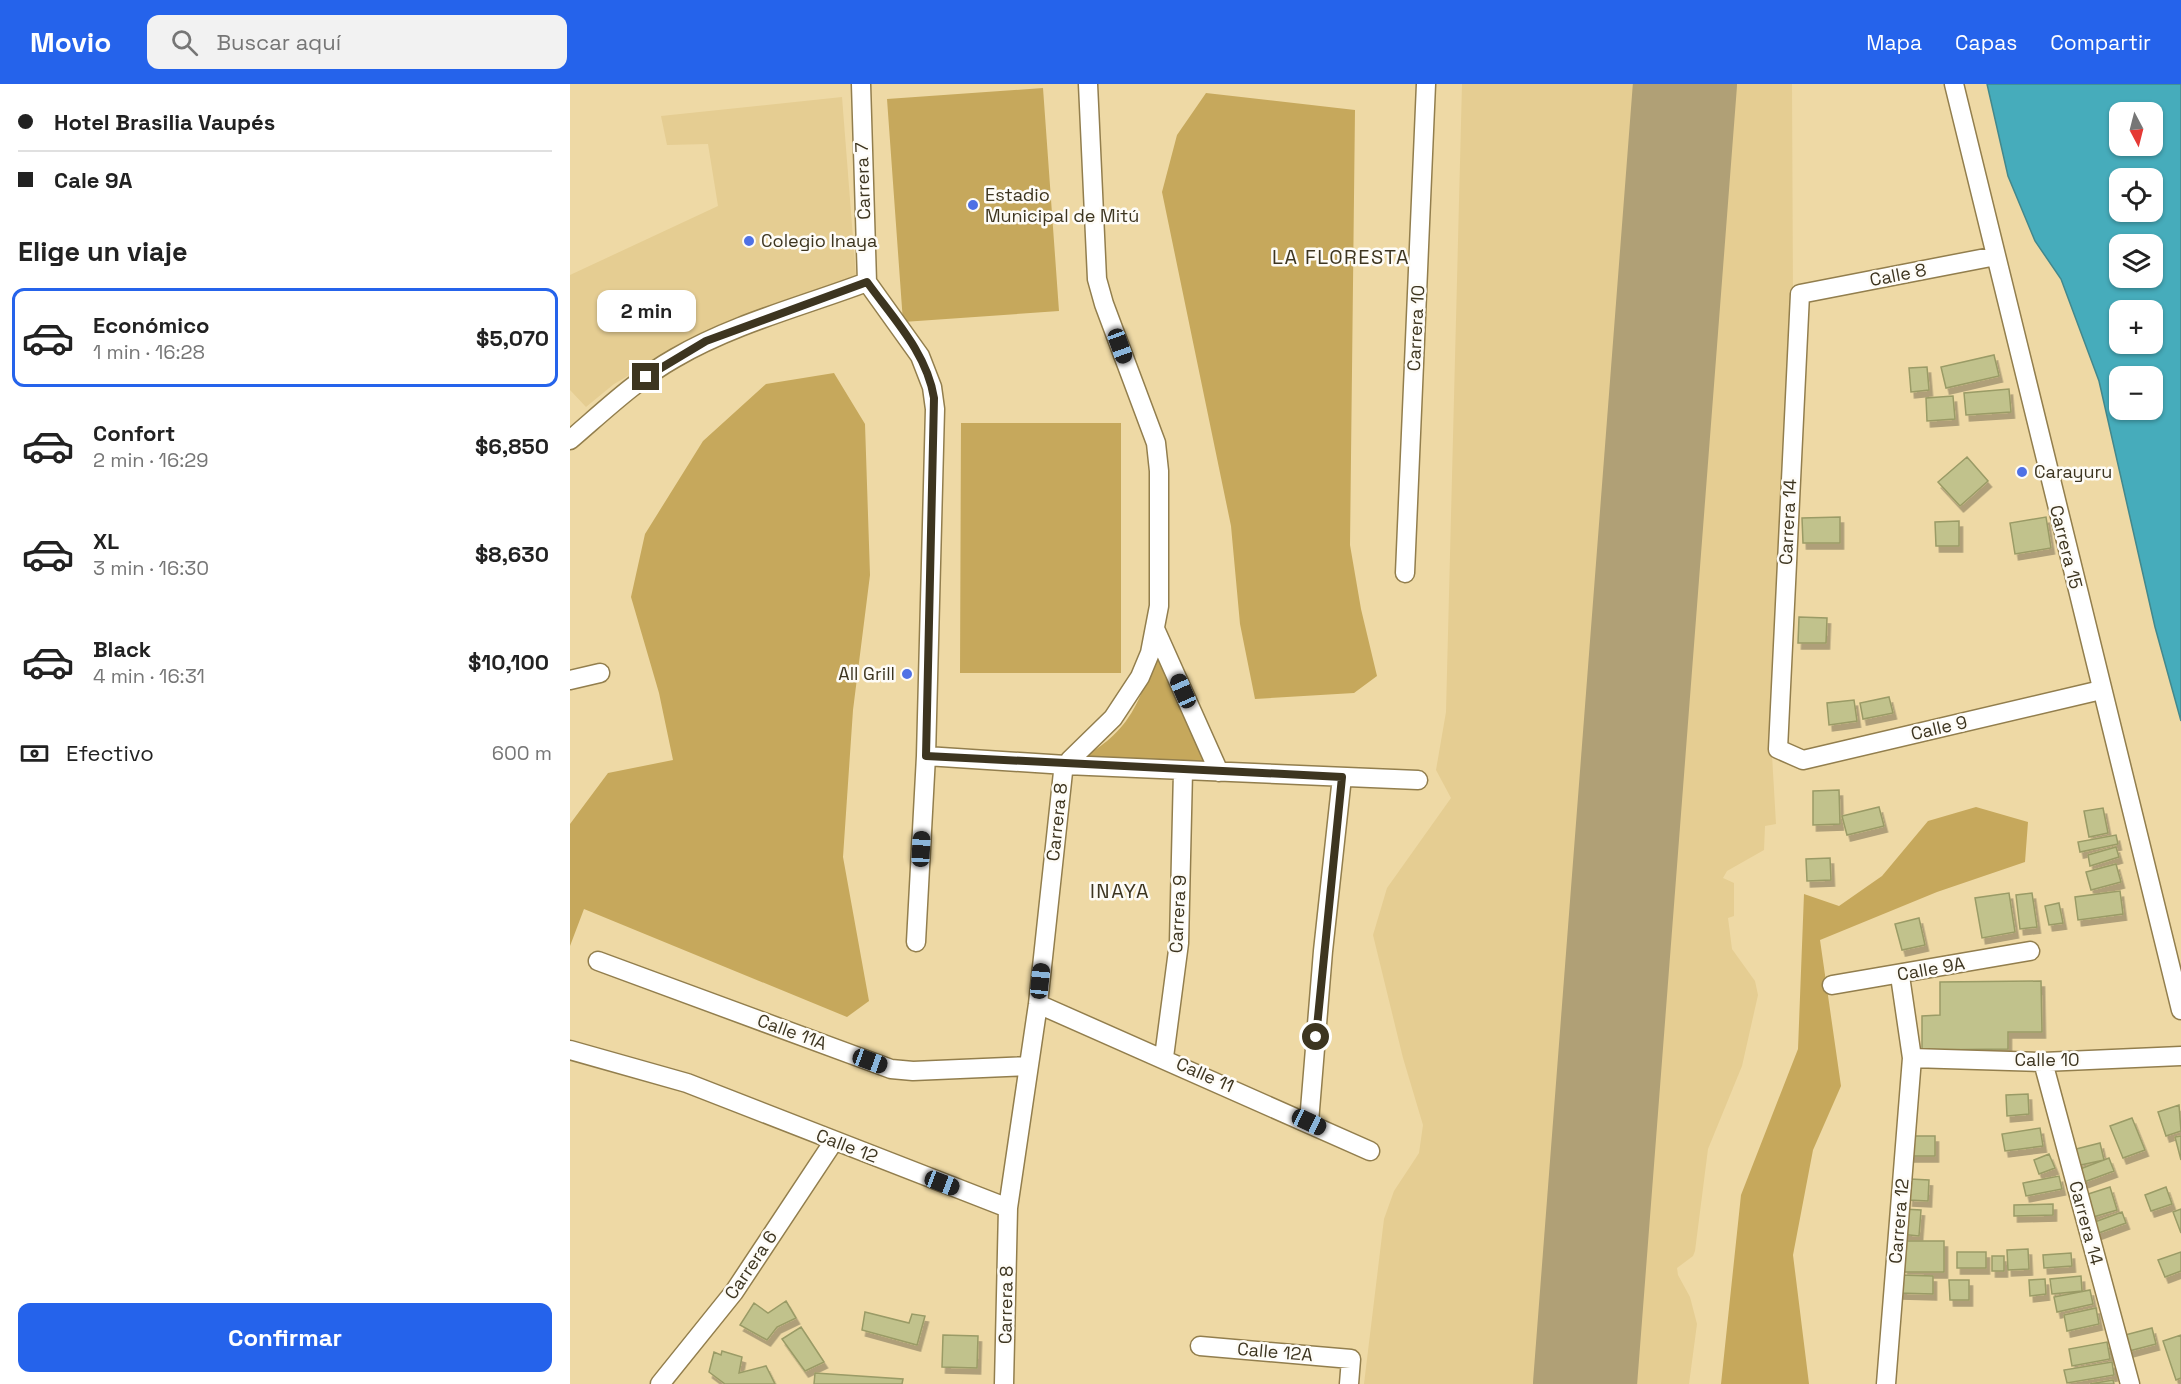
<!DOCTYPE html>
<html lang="es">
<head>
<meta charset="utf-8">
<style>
	body { margin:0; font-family:"Space Grotesk",sans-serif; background:#f2f2f2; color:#222; height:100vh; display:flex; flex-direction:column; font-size:22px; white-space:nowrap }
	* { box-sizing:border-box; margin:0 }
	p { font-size:20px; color:#767676 }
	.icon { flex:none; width:33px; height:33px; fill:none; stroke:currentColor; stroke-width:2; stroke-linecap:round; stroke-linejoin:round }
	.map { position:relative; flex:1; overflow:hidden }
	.drawer { display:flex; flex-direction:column; background:#fff; width:570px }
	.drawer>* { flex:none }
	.top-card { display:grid; align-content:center; height:132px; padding:0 18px; background:#fff }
	.needle { width:39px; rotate:173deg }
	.fabs { position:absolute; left:1539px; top:18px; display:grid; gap:12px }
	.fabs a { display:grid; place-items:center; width:54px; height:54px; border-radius:12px; background:#fff; box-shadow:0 2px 4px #0004; font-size:30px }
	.end { position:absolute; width:27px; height:27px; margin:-14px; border:8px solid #3d3520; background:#fff; box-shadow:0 0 0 3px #fff }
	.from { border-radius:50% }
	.bubble { position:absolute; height:42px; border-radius:12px; background:#fff; box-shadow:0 2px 4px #0004; font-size:20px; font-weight:800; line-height:42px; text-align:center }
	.car { position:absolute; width:18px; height:36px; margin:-18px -9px; border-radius:8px; box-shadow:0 0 4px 2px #0007; background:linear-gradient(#222 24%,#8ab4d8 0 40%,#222 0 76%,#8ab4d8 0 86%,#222 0) }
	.top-card b { display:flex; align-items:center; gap:21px; height:57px; font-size:22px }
	.top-card b+b { border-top:2px solid #e0e0e0 }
	.top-card i { width:15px; height:15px; background:#222 }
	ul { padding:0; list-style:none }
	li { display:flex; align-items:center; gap:18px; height:99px; margin:0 12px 9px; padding:0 6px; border:3px solid transparent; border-radius:12px }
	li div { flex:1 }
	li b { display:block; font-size:22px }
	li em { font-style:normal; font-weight:800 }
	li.current { border-color:#2563eb }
	li>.icon { width:54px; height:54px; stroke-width:1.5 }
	h2 { padding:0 18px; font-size:27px; line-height:72px }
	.pay { display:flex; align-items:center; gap:15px; height:66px; padding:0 18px; font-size:22px }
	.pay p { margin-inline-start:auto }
	.button { display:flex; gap:12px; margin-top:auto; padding:12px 18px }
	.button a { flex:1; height:69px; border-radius:12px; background:#2563eb; color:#fff; font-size:24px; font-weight:800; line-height:69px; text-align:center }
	header { display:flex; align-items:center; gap:36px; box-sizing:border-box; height:84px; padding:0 30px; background:#2563eb; color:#fff }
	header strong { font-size:28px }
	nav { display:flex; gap:33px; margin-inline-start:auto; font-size:21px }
	.search { width:420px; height:54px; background:#f2f2f2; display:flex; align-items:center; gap:15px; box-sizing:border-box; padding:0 21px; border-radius:12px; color:#767676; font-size:22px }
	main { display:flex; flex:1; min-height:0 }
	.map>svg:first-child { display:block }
	.built { fill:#e5cd92 }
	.green { fill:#c6a85c }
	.water { fill:#46acbb; stroke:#43888c; stroke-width:1.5; fill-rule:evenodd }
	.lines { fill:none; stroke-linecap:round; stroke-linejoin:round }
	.runway { stroke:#b0a076; stroke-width:104 }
	.building { fill:#c1c28c; stroke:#9a9b66; stroke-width:1.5; filter:url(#shadow) }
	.minor-casing { stroke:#927e4d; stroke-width:21 }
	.minor { stroke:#fff; stroke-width:18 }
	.route { stroke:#3d3520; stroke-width:8 }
	.poi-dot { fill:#4f71e5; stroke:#fefcf7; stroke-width:2 }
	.labels { text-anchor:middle; stroke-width:5; stroke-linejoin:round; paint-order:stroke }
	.street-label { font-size:18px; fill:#3d3520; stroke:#fefcf7 }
	.poi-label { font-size:18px; fill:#3d3520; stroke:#fefcf7; text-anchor:start }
	.neighbourhood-label { font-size:20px; letter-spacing:1.5px; fill:#3d3520; stroke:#fefcf7 }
</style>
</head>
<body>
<header>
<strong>Movio</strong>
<div class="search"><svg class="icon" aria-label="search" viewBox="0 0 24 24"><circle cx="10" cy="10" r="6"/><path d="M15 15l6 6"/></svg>Buscar aquí</div>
<nav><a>Mapa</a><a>Capas</a><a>Compartir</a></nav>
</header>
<main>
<section class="drawer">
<div class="top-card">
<b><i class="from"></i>Hotel Brasilia Vaupés</b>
<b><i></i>Cale 9A</b>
</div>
<h2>Elige un viaje</h2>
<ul>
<li class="current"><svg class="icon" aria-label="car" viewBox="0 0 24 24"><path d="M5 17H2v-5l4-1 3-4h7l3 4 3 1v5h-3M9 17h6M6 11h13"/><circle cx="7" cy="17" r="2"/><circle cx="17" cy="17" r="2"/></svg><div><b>Económico</b><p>1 min · 16:28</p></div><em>$5,070</em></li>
<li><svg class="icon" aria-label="car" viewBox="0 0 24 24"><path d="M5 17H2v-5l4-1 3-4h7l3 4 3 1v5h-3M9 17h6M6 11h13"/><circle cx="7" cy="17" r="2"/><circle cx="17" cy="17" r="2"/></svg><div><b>Confort</b><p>2 min · 16:29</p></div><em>$6,850</em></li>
<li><svg class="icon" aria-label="car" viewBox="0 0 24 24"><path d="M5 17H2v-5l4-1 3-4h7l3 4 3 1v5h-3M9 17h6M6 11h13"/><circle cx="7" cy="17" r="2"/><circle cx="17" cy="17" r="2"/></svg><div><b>XL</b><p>3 min · 16:30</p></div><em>$8,630</em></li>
<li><svg class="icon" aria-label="car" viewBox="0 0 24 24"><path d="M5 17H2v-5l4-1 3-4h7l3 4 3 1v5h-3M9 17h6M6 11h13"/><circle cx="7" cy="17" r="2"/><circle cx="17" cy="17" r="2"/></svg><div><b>Black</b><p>4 min · 16:31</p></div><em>$10,100</em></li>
</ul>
<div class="pay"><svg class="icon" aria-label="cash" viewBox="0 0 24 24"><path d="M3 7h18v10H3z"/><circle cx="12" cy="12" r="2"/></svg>Efectivo<p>600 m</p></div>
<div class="button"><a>Confirmar</a></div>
</section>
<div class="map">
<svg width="1611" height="1300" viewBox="0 0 1611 1300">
	<defs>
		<filter id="shadow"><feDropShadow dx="3.5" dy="6" stdDeviation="0" flood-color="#0004"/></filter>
	</defs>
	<rect width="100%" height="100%" fill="#eed9a5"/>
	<path class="built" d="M892,0H1222L1223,215L1202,671L1206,740L1195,742L1194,766L1157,787L1153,794L1164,799V832L1158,834L1162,865L1185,897L1188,911L1172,982L1138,1065L1125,1167L1123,1172L1107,1184L1108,1191L1120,1213L1127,1240L1119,1300H794L814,1135L824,1107L849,1069L853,1041L833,974L803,851L817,804L881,714L866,686L876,628Z
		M272,13L286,192L130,250L44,300L16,323L0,306V191L148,122L138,60L97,61L91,32Z"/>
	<path class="green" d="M473,4L489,227L333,238L317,15Z
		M636,9L785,26L780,461L791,525L807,592L784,609L685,615L670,540L661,442L592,108L607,51Z
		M264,289L295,340L300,491L283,626L273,773L299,917L277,933L14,825L0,862V740L38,689L103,676L89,609L61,513L75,450L133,357L196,300Z
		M391,339H551V589H390Z
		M588,569L633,677L514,673C563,644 567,619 588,569Z
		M1406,723L1458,738L1455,778L1367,808L1250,856L1271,1002L1243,1066L1223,1171L1239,1300H1151L1171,1111L1228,965L1234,810L1269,822L1312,792L1358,737Z"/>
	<path class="water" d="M1417,0H1611V637L1585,543L1529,297L1491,195L1465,157L1438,92ZM1550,28H1582V62H1550ZM1550,94H1582V128H1550ZM1550,160H1582V194H1550ZM1550,226H1582V260H1550ZM1550,292H1582V326H1550Z"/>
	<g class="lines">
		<path class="runway" d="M1015,1300L1115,0"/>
	</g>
	<path class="building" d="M1424,271L1429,292L1376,304L1371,283Z
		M1357,283L1359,306L1341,308L1339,284Z
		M1439,305L1441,328L1396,331L1394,309Z
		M1383,312L1385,335L1357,337L1356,314Z
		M1397,373L1418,397L1390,422L1368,398Z
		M1270,433V459H1233L1232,434Z
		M1476,433L1481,464L1445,470L1440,439Z
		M1389,437V462H1366L1365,438Z
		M1229,533L1257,534L1256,559H1228Z
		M1319,613L1323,629L1293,635L1290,619Z
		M1284,616L1287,637L1259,641L1257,619Z
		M1269,706L1270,740L1243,741V707Z
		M1309,723L1314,742L1277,751L1272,732Z
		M1533,724L1538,749L1519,753L1514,727Z
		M1546,751L1548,760L1510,768L1508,758Z
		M1546,763L1549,773L1520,782L1518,771Z
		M1260,774L1261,796L1237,797L1236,775Z
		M1546,780L1551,798L1521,806L1516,788Z
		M1550,807L1553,830L1508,836L1505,813Z
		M1439,809L1445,848L1412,854L1405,814Z
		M1462,809L1467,843L1450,845L1446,811Z
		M1489,819L1493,839L1479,841L1475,822Z
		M1349,834L1355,861L1332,866L1325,840Z
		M1471,897L1472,948H1438V965L1352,966V932L1370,931V898Z
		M1458,1010L1459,1030L1437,1032L1436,1011Z
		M1609,1021L1611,1047L1596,1052L1588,1028Z
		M1562,1034L1575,1066L1553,1074L1540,1042Z
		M1470,1044L1473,1062L1435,1067L1432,1050Z
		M1339,1052H1365V1072H1339Z
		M1611,1052V1076L1605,1053Z
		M1530,1059L1534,1076L1506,1082L1502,1066Z
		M1479,1070L1485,1084L1469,1090L1464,1076Z
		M1539,1074L1544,1087L1514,1098L1510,1085Z
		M1489,1092L1492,1105L1456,1112L1453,1099Z
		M1340,1095L1359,1096L1358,1117L1339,1116Z
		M1540,1103L1547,1126L1520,1134L1512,1112Z
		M1596,1103L1602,1120L1581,1127L1575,1111Z
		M1483,1120V1131L1444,1132V1121Z
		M1332,1125L1351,1126L1349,1152L1330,1150Z
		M1611,1125V1149L1603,1128Z
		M1552,1128L1556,1139L1526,1150L1522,1139Z
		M1334,1157H1374V1188H1334Z
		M1458,1165L1459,1185L1438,1186L1437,1166Z
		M1387,1168H1416V1184H1387Z
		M1611,1168V1187L1595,1193L1588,1176Z
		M1501,1169L1502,1182L1474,1184L1473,1171Z
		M1422,1172H1434V1187H1422Z
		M1328,1191L1363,1192V1210L1328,1209Z
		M1511,1192L1512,1207L1482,1210L1480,1195Z
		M1475,1195L1476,1210L1460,1212L1459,1196Z
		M1379,1196H1399V1216H1380Z
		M1520,1206L1523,1220L1487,1228L1484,1213Z
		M216,1217L226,1234L207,1243L197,1256L170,1241L184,1219L198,1229Z
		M1526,1224L1529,1240L1497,1247L1494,1231Z
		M295,1228L339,1239L342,1230L355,1232L347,1261L292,1246Z
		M231,1243L254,1278L235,1287L212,1255Z
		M1582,1244L1586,1260L1559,1267L1555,1251Z
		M373,1251L408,1252L407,1284L372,1283Z
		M1611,1251V1294L1606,1296L1593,1257Z
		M1537,1258L1540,1275L1502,1282L1499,1265Z
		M152,1267L172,1273L169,1289L196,1282L205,1300H155L139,1288L144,1268L151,1271Z
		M1542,1278L1544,1291L1497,1299L1494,1286Z
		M245,1289L333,1295L332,1300H244Z
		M1543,1296L1544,1300H1520Z"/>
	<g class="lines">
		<defs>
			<path id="minor" d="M291,0L297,198L350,272L362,303L365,325L356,672L346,858
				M1384,0L1611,926
				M1426,172L1230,210L1208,665L1233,676L1531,606
				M0,356C34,327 66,296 105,274C163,240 233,222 297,198
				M835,489L856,0
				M586,547L649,688
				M0,596L30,589
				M356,672L496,681L848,696
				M28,877L321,985L343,987L459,982
				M1262,901L1460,867
				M468,920L800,1067
				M0,966L117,999L438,1124
				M594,973L609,859L613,687
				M1342,974L1473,978L1611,972
				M1473,978L1560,1300
				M739,1038L753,867L772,693
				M630,1262L781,1275L779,1300
				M90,1300L164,1208L264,1057
				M434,1300L438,1124L468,920L493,688L500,676L543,634L570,593L580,569L589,522V387L586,359L534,220L527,195L518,0
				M1316,1300L1342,974L1330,892"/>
		</defs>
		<use href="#minor" class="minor-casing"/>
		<use href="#minor" class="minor"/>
	</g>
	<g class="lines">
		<path class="route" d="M76,293L136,257L297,198C323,234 357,269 364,314L356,672L772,693L746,953"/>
	</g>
	<g class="poi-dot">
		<circle cx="403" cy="121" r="6"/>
		<circle cx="179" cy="157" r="6"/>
		<circle cx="1452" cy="388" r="6"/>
		<circle cx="337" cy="590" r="6"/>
	</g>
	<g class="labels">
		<g class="street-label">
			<text transform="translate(293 97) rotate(-92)" y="6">Carrera 7</text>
			<text transform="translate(1328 191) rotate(-11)" y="6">Calle 8</text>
			<text transform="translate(846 244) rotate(-87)" y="6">Carrera 10</text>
			<text transform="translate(1218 438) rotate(-87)" y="6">Carrera 14</text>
			<text transform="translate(1496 463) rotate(76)" y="6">Carrera 15</text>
			<text transform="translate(1369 644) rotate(-13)" y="6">Calle 9</text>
			<text transform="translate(487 738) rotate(-84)" y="6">Carrera 8</text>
			<text transform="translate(608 830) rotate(-87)" y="6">Carrera 9</text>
			<text transform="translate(1361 885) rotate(-10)" y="6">Calle 9A</text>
			<text transform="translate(222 948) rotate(20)" y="6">Calle 11A</text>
			<text x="1477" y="982">Calle 10</text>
			<text transform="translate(635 991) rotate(24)" y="6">Calle 11</text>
			<text transform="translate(277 1062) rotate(21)" y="6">Calle 12</text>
			<text transform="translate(1329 1137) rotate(-85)" y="6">Carrera 12</text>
			<text transform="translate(1516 1139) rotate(75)" y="6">Carrera 14</text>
			<text transform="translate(181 1181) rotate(-56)" y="6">Carrera 6</text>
			<text transform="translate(436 1221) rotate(-89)" y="6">Carrera 8</text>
			<text transform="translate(705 1268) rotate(5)" y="6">Calle 12A</text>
		</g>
		<g class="poi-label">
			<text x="415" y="117">Estadio<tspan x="415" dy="21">Municipal de Mitú</tspan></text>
			<text x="191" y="163">Colegio Inaya</text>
			<text x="1464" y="394">Carayuru</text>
			<text x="325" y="596" text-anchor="end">All Grill</text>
		</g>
		<g class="neighbourhood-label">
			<text x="771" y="180">LA FLORESTA</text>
			<text x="550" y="814">INAYA</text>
		</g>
	</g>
</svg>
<div class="fabs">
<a><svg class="needle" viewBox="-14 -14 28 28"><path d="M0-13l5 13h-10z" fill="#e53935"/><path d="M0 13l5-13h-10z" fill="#767676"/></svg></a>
<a><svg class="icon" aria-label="locate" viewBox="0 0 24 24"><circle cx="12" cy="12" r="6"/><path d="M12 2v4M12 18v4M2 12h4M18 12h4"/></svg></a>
<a><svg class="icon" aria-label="layers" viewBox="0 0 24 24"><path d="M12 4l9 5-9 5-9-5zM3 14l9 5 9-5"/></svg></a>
<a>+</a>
<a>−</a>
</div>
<i class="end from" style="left:746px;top:953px"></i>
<i class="end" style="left:76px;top:293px"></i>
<div class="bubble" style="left:27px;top:206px;width:99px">2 min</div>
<i class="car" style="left:550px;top:262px;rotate:160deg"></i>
<i class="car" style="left:613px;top:607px;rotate:336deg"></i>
<i class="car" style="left:351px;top:765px;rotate:3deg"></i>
<i class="car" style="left:470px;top:897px;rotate:6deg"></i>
<i class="car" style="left:300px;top:977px;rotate:110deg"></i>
<i class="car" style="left:739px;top:1038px;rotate:115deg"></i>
<i class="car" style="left:372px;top:1099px;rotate:111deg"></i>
</div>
</main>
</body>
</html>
